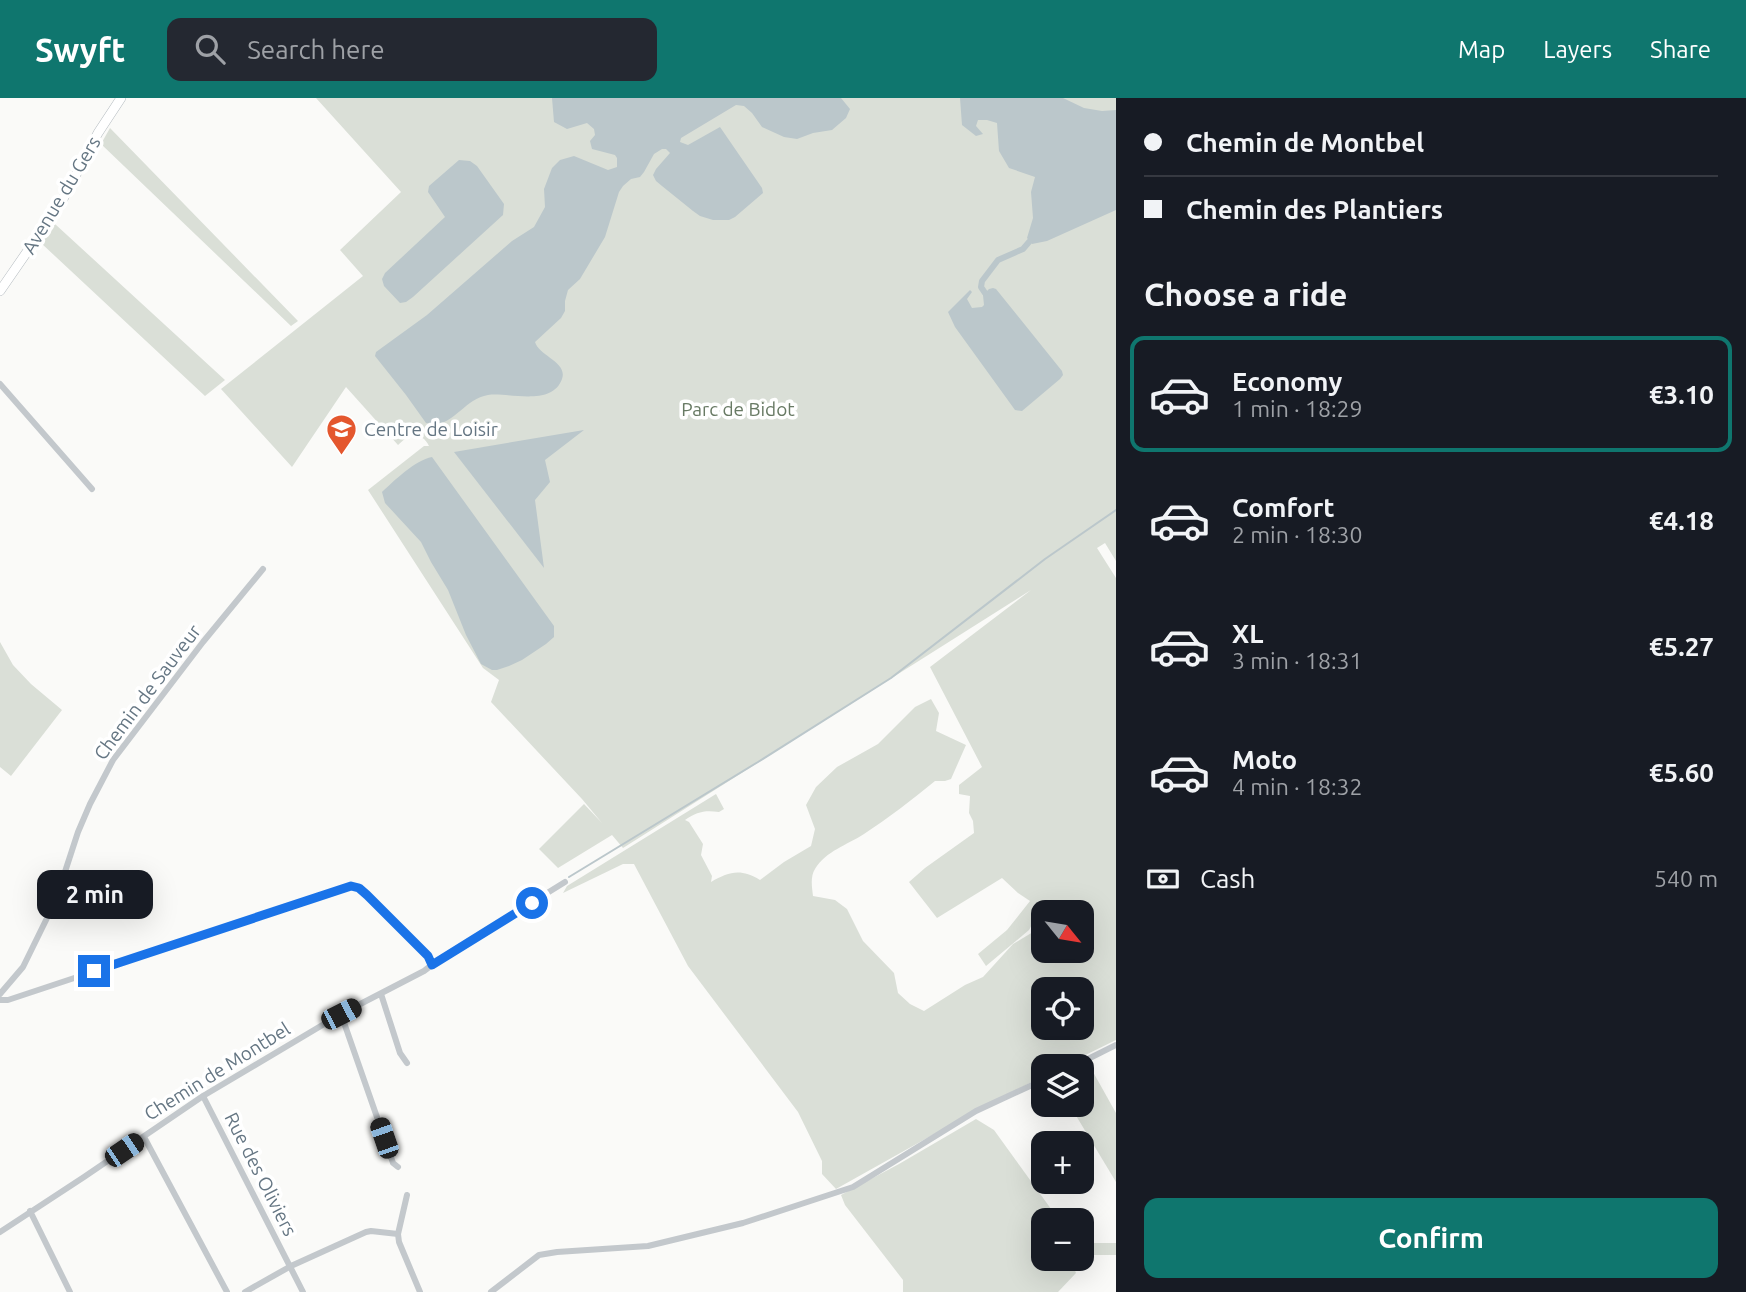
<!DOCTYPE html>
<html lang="en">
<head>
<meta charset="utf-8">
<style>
	body { margin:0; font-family:Ubuntu,sans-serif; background:#242831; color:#f1f3f6; height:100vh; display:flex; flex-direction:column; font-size:26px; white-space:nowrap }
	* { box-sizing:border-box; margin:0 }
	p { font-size:23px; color:#9ea1a6 }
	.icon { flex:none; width:38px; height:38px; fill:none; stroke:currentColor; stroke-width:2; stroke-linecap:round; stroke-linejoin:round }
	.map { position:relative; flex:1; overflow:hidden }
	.side { display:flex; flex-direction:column; background:#171b24; width:630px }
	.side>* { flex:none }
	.banner { display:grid; align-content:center; height:154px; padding:0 28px; background:#171b24 }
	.needle { width:46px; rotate:120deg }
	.controls { position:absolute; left:1031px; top:802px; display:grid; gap:14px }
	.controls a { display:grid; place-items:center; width:63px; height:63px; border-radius:14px; background:#171b24; box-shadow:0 7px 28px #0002; font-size:35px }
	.end { position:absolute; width:32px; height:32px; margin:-16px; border:9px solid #1a73e8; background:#fff; box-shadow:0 0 0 4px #fff }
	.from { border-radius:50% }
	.bubble { position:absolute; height:49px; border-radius:14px; background:#171b24; box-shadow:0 7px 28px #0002; font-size:23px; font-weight:700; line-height:49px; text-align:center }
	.car { position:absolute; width:21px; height:42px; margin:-21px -10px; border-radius:9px; box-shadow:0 0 5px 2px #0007; background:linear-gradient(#222 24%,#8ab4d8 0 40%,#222 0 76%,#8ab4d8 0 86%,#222 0) }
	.banner b { display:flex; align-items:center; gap:24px; height:66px; font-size:26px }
	.banner b+b { border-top:2px solid #363941 }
	.banner i { width:18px; height:18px; background:#f1f3f6 }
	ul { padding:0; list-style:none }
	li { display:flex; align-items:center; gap:21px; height:116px; margin:0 14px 10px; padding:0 14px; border:4px solid transparent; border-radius:14px }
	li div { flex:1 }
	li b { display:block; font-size:26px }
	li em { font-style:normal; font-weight:700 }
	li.on { border-color:#0f766e }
	li>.icon { width:63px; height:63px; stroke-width:1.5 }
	h2 { padding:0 28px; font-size:32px; line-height:84px }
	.pay { display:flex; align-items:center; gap:18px; height:77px; padding:0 28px; font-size:26px }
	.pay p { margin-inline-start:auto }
	.button { display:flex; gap:14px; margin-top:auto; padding:14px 28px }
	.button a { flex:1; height:80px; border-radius:14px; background:#0f766e; color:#fff; font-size:28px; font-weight:700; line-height:80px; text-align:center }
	header { display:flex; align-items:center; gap:42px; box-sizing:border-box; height:98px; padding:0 35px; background:#0f766e; color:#fff }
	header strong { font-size:33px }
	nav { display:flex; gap:38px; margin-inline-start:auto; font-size:24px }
	.search { width:490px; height:63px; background:#242831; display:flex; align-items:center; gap:18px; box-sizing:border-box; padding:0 24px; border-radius:14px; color:#9ea1a6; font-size:26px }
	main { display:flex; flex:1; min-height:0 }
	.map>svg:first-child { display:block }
	.green { fill:#dadfd7; fill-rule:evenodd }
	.water { fill:#bbc7cb }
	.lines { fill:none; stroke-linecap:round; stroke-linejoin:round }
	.stream { stroke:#bbc7cb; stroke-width:2 }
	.canal { stroke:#bbc7cb; stroke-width:6 }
	.secondary-casing { stroke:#b3babf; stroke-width:10 }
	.minor { stroke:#c3c8cc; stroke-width:6 }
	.secondary { stroke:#fff; stroke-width:9 }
	.route { stroke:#1a73e8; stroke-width:9 }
	.labels { text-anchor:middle; stroke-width:7; stroke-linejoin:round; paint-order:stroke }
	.street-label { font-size:19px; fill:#657683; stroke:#fff }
	.park-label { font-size:19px; fill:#687a64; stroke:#fff }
	.poi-label { font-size:19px; fill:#657683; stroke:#fff; text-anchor:start }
</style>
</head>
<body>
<header>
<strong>Swyft</strong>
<div class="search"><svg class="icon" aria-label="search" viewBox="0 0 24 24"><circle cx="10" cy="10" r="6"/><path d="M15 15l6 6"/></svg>Search here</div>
<nav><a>Map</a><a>Layers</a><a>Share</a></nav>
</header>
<main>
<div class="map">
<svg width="1116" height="1194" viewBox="0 0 1116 1194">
	<rect width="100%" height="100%" fill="#fafaf8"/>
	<path class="green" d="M316,0H1116V463L1105,445L1097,450L1116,480V942L1063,968H1043V978L961,1021L836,1091L822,1076V1063L798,1014L688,868L634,766H623L563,795L567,788L716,696L724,711L719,714C704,712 697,714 685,722L689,724L703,746L701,757L712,778L711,784C729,774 740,770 760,782L784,764L811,748L815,731L806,707L816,689L837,669L878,646L915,609L931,601L939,615L936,633L966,647L951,681L945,683H935C912,702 888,720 864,736C847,747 826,753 815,771C810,779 812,789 813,798L835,802L847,811L863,843L894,875L898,895L910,906L924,913L965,887L983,879L1013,846L1043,828V852H1082V814H1065L1083,808L1053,810L1043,814V816L1036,819L1029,832L986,868L978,856L1007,832L1030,803L1018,795L1002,780L937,820L909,784L925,770L974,735L973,723L969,715L970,698L959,696V687L982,669L930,569L1031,492L623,750L612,737L558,770L539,751L584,706L602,725L582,701L491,604L499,582L483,570L368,392L424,348H429C425,339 418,336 408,338L398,347L346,289L292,369L221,291L363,178L340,152L401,94ZM1043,891H1082V929H1043Z
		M110,30L298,223L291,228L101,46Z
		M55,126L225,282L205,298L41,145Z
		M0,544L13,567L31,586L62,612L11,678L0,669Z
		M1088,965L1116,1015V1084L1069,1006H1082L1081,968Z
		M976,1021L994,1032L1059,1122H1043V1160H1078L1074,1170L1076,1175L1058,1194H903V1182L845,1107L841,1097L899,1066Z
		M1084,1145H1116V1157H1086Z"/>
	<path class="water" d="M552,0H841L850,11L846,20L832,32L813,35L797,41L784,39L762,29L752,15L744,8L736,7L681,40L680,44L688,47L720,29L762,90L763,95L735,119L729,122H713L700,118L693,113L662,88L656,83L653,77L656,71L670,55L666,51H662L654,56L644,74L640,79L631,81L623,88L619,94L605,139L580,181L568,192L565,203V213L561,220L535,244C539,258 568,264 562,281C552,309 509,294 488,297C463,301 451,333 426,325L406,297L375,258L376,254L427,217L512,143L534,129L545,109L544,91L552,70L560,62L574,58L608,72L617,69V60L615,57L592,51L590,43L595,37L594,31L587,25L567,31L554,24Z
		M960,0H1063L1084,10L1102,13L1116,12V112L1047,143L1032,146L1027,140L1033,120L1031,94L1035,79L1009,70L999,53L997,25L987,22H978L976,28L983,36L976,38L962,27Z
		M459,62L470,63L477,68L504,106L503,117L413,199L406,204L400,205L384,188L382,181L385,175L445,119L428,94L429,88Z
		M993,190L996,191L1062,273L1063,277L1060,281L1022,313L1015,312L955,229L948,214L970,192L972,194L967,201L972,210L982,209L984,207L983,197L989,191Z
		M584,332L545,362L550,384L535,402L544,470L454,354Z
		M432,359L554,528V539L546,546L522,562L509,568L497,572H492L481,566L466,537L448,492L431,464L421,444L385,405L382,394C394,383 415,362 432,359Z"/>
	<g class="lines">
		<path class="stream" d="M569,779L758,664L891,580L1045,461L1116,412"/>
		<path class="canal" d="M985,195L981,189L982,183L998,162L1023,151L1029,144"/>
		<defs>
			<path id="secondary" d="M0,193L62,103L98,35L121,0"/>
		</defs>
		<use href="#secondary" class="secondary-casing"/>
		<path class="minor" d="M0,286L92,391
			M0,896L23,869L49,816L61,786L78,734L90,706L113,662L203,544L263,471
			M381,896L400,955L407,965
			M0,902H8L351,788L359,790L367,797L427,858L432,867
			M341,916L393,1065L398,1069
			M1074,968L1116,947
			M203,998L303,1194
			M144,1039L227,1194
			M30,1113L70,1194
			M0,1134L84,1079L203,998L341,916L424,873L437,863L565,784
			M398,1136L407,1097
			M245,1194L291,1168L366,1134L371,1133L398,1136L399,1144L420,1194
			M491,1194L539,1157L557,1154L648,1148L743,1125L853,1089L976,1013L1043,982"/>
		<use href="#secondary" class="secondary"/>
	</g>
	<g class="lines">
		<path class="route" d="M94,873L351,788L359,790L367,797L428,858L432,867L532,805"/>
	</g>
	<defs>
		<symbol id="school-pin" viewBox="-11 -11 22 30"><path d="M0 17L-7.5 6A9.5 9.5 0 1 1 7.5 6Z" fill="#e4572e" stroke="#fff"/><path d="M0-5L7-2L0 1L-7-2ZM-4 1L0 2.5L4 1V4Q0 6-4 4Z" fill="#fff"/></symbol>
	</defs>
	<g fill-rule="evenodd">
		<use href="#school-pin" x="324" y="314" width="35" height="47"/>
	</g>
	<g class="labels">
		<g class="street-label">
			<text transform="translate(61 97) rotate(-59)" y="7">Avenue du Gers</text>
			<text transform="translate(147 594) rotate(-53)" y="7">Chemin de Sauveur</text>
			<text transform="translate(217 973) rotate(-32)" y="7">Chemin de Montbel</text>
			<text transform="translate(261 1076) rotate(63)" y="7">Rue des Oliviers</text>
		</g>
		<g class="park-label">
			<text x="738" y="318">Parc de Bidot</text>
		</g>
		<g class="poi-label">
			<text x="364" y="338">Centre de Loisir</text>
		</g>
	</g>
</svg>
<div class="controls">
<a><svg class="needle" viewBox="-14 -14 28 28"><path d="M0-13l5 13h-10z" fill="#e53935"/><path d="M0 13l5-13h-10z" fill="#9ea1a6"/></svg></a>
<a><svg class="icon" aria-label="locate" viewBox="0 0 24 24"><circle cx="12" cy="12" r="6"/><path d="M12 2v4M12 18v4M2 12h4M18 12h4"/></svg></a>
<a><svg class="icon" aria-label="layers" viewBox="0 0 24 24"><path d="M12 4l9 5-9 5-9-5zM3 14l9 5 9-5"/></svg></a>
<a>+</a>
<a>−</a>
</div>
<i class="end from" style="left:532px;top:805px"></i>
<i class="end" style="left:94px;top:873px"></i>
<div class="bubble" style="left:37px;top:772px;width:116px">2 min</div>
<i class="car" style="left:341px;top:916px;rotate:63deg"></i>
<i class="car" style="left:384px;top:1040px;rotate:341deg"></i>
<i class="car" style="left:124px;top:1052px;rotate:56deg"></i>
</div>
<section class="side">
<div class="banner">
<b><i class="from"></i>Chemin de Montbel</b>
<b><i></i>Chemin des Plantiers</b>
</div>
<h2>Choose a ride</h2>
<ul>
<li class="on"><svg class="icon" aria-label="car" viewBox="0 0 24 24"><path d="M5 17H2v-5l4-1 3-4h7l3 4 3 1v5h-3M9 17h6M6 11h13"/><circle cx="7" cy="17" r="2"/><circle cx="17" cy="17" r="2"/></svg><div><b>Economy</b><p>1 min · 18:29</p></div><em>€3.10</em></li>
<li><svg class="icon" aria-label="car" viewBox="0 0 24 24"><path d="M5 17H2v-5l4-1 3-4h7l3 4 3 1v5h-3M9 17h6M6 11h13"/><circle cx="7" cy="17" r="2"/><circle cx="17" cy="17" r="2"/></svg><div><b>Comfort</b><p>2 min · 18:30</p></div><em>€4.18</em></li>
<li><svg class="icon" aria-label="car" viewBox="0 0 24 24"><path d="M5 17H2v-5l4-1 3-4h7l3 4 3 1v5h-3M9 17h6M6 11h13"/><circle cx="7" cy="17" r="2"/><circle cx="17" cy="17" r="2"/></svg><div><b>XL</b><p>3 min · 18:31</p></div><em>€5.27</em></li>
<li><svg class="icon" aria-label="car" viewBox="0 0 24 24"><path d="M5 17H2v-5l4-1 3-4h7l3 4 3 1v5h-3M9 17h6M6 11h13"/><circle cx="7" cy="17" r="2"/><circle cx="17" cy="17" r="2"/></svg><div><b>Moto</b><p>4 min · 18:32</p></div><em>€5.60</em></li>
</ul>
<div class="pay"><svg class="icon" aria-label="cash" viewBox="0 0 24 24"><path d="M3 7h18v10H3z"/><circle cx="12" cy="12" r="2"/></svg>Cash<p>540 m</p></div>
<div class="button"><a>Confirm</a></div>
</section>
</main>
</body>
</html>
